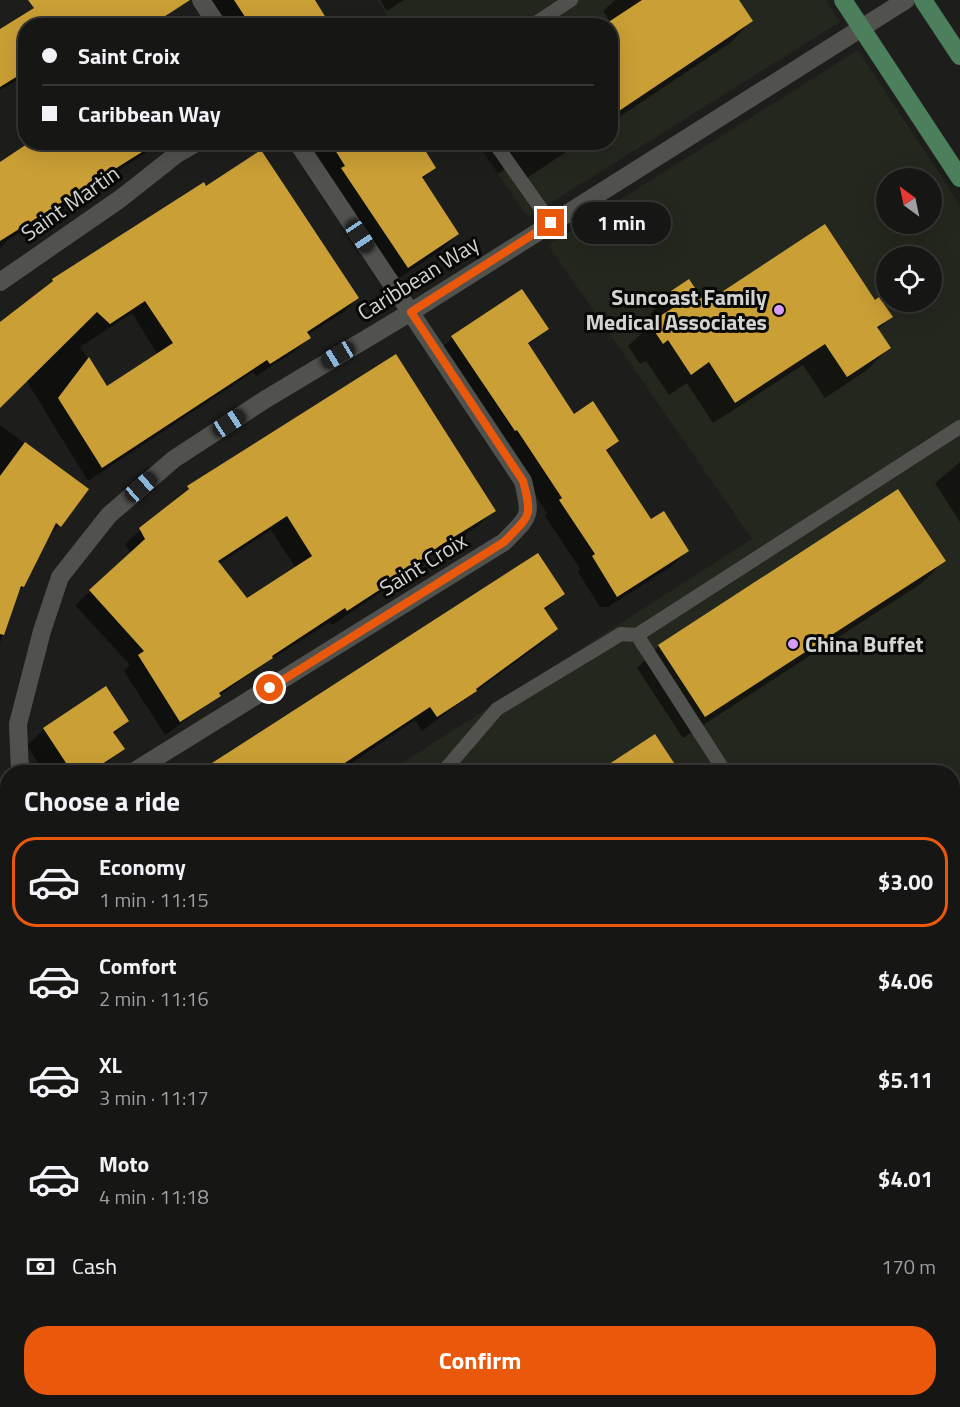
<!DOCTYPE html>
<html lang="en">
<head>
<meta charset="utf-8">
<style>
	body { margin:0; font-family:"Titillium Web",sans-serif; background:#1f1f1d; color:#f1f3f6; height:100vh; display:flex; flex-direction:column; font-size:22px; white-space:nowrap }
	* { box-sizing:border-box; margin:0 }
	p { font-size:20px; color:#9e9fa0 }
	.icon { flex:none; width:33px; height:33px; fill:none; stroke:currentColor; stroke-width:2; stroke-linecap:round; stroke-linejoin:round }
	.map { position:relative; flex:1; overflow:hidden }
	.details { position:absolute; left:0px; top:765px; width:960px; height:642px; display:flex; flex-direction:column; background:#161614; border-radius:24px 24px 0 0; box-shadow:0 6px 24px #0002,0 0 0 2px #353534 }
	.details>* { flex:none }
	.hud { position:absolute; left:18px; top:18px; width:600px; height:132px; border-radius:24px; box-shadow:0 6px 24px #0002,0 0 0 2px #353534; display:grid; align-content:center; height:132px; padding:0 24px; background:#161614 }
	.needle { width:39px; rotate:327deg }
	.fabs { position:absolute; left:876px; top:168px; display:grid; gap:12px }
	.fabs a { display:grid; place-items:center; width:66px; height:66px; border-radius:50%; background:#161614; box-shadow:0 6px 24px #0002,0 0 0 2px #353534; font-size:30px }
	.end { position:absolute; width:27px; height:27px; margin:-14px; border:8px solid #ea580c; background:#fff; box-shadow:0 0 0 3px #fff }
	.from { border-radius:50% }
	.bubble { position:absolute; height:42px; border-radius:21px; background:#161614; box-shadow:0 6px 24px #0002,0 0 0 2px #353534; font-size:20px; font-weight:700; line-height:42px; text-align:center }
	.car { position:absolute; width:18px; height:36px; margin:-18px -9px; border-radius:8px; box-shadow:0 0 4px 2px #0007; background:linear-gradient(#222 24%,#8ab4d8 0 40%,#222 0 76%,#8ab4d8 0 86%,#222 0) }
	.hud b { display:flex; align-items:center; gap:21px; height:57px; font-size:22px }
	.hud b+b { border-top:2px solid #353534 }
	.hud i { width:15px; height:15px; background:#f1f3f6 }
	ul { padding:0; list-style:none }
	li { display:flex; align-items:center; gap:18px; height:90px; margin:0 12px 9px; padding:0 12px; border:3px solid transparent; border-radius:24px }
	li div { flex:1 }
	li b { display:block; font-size:22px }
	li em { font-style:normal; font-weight:700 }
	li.current { border-color:#ea580c }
	li>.icon { width:54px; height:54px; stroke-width:1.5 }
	h2 { padding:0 24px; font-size:27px; line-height:72px }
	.pay { display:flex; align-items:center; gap:15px; height:66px; padding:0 24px; font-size:22px }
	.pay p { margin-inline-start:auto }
	.primary-button { display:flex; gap:12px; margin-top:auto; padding:12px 24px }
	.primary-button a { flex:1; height:69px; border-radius:24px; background:#ea580c; color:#fff; font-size:24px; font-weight:700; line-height:69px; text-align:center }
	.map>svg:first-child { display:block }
	.built { fill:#24271e; fill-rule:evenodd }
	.shadow { fill:#0007; fill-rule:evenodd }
	.building { fill:#ca9f35; fill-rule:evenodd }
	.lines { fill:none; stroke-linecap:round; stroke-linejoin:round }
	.service { stroke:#51524e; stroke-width:14 }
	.minor { stroke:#51524e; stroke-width:18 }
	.tertiary { stroke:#51524e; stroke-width:18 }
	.primary { stroke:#4c7f5c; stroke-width:18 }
	.route { stroke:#ea580c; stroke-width:8 }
	.poi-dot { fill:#d59cfb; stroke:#080807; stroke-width:2 }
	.labels { text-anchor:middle; stroke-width:6; stroke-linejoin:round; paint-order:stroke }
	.street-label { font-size:22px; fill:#d4d4d2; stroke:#080807 }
	.poi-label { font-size:22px; font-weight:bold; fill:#d4d4d2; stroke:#080807; text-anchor:end }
</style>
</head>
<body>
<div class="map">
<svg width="960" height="1407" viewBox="0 0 960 1407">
	<rect width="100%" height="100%" fill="#1d1e1b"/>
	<path class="built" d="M377,0H826L840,22L528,217L476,143L610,142V26L395,25Z
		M858,50L960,205V1296L953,1300L952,772H388L752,539L548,245ZM886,178H932V224H886ZM886,256H932V302H886Z
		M960,1335V1384H953L952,1340Z
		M722,1400H795L783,1407H728Z"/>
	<path class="shadow" d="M48,0H165L172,10L168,15L175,26H26V75L0,90V31Z
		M211,0H313L327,23L335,18L340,26H228Z
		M380,0H404L387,11Z
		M615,0H737L751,21L730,43L610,123V26H607L611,23L603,11Z
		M30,142H163L8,240L0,249V164Z
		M306,142H418L434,168L422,180L457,234L443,249L393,282Z
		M476,142H581L527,178L516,162L498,174Z
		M206,188L357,298L344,312L307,335L309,338L295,351L256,376L253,372L88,481L26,380L0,406V324L53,280ZM132,313L158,355L107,388L80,347Z
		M689,281L704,305L874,302L891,317L877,330L889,348L867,370L825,398L803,365L713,423L687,383L669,395L646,361L640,364L628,346L655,321L650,314L671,292Z
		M522,291L547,329L528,346L574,416L617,441L606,453L651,521L687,551L672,566L608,607H600L578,572L580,569L545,516L547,513L502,443L437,353L452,338Z
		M395,356L494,510L479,525L425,560L371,599L332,625L330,622L264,664L165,735L124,671L130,665L75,605L131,554L125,544L188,488ZM271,530L296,568L247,600L219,564Z
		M0,425L87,490L47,539L23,587L17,593L0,643Z
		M960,462V522L935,483Z
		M944,561L922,583L683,738L637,668L659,646Z
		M564,593L544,611L556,629L542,643L422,731L415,720L338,772H203L209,766Z
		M105,688L127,721L114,735L123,749L97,772H44L27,746L44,729Z
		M655,737L678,772H600Z
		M3,895L8,902V1103L0,1108V897Z
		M8,1165V1368L0,1373V1170Z
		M67,1400H186L174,1407H56Z
		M237,1400H320L324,1407H242Z
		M379,1400H402L390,1407H384Z
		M503,1400H612L600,1407H491Z
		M623,1400H648L637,1407H628Z"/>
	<path class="building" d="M28,0H190L150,26H26V71L0,87V29L34,8Z
		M234,0H315L331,26H251Z
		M642,0H739L753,21L610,117V21Z
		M30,142H158L0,241V162Z
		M330,142H420L436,168L422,177L459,234L408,268L341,168L345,166Z
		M261,150L359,298L307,332L311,338L270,364L267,360L102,468L58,398L89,357L107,386L173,343L145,301L110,324L97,312L0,408V322L53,281L52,279L204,182L206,186Z
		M825,224L875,300L879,297L893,317L877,327L891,348L847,377L825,344L735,403L709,362L691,375L668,340L663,344L649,323L679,304L671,291L689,279L705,303Z
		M522,289L549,329L528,343L574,414L593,401L619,441L606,450L651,519L664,511L689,551L617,597L592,556L595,554L559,500L562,498L517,430L515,431L451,336Z
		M396,354L496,511L441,545L387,585L347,611L345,608L272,656L273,658L219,693L221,696L180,722L138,655L144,651L89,590L145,539L139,528L189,489L187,486ZM287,516L312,556L247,598L218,561Z
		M25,442L89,489L61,527L56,523L24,587L21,586L4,635L0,634V476Z
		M898,489L946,561L705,717L658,645Z
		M538,553L565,594L544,608L558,629L476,689L477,691L437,717L430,707L331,772H198Z
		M106,686L129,721L113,732L125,749L90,772H72L43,728Z
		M655,734L680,772H597Z"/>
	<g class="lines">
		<path class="service" d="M531,26L571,0
			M494,142L551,223
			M443,772L497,709L621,634L637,635
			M725,772L637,635L960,427
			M952,1126L960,1137"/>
		<path class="minor" d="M201,0L218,26
			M0,282L120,199L177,154L198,142
			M20,772L18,724L42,631L60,577L109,515L174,459L266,399L411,312L906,0
			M133,772L504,542C530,515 532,518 523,481L297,142
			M0,844L8,839
			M0,1137L8,1132
			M358,1400L363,1407
			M0,1403L8,1399
			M432,1407L443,1400"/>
		<path class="tertiary" d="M952,1320L960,1315
			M814,1407L826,1400"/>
		<path class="primary" d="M843,0L960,178
			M923,0L960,56"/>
	</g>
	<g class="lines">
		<path class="route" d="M270,688L504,542C530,515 533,518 523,481L411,312L551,223"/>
	</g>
	<g class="poi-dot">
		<circle cx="779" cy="310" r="6"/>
		<circle cx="793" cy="644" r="6"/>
	</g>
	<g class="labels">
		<g class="street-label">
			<text transform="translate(70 203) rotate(-35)" y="8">Saint Martin</text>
			<text transform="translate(418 278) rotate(-32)" y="8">Caribbean Way</text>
			<text transform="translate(423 564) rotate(-32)" y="8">Saint Croix</text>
		</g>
		<g class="poi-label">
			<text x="767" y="305">Suncoast Family<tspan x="767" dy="25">Medical Associates</tspan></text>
			<text x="805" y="652" text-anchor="start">China Buffet</text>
		</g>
	</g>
</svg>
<div class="fabs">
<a><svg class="needle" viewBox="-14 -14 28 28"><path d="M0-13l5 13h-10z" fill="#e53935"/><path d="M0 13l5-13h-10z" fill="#9e9fa0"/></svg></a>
<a><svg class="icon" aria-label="locate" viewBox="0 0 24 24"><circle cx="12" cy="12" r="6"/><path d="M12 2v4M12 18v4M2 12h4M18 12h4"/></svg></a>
</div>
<i class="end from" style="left:270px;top:688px"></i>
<i class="end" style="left:551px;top:223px"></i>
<div class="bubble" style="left:572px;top:202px;width:99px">1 min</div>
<i class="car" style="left:360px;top:236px;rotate:146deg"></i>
<i class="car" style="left:338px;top:355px;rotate:239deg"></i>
<i class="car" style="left:229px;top:423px;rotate:57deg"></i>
<i class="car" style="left:141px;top:487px;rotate:49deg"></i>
<div class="hud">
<b><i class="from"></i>Saint Croix</b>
<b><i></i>Caribbean Way</b>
</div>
<section class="details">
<h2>Choose a ride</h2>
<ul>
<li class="current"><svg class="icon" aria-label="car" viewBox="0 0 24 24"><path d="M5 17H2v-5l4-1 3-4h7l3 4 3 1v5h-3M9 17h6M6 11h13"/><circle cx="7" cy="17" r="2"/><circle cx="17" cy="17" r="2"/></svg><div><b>Economy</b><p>1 min · 11:15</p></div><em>$3.00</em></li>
<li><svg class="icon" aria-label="car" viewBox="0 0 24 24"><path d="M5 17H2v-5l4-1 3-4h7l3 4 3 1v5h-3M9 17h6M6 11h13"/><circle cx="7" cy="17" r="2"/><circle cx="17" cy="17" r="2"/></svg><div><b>Comfort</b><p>2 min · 11:16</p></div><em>$4.06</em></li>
<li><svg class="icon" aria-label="car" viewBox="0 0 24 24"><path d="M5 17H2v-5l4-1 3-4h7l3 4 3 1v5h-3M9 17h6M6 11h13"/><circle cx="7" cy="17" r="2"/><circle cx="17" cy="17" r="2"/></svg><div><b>XL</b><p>3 min · 11:17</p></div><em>$5.11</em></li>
<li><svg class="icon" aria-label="car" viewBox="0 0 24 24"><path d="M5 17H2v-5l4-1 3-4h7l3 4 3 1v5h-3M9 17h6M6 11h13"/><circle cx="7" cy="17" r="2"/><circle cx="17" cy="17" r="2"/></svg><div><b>Moto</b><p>4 min · 11:18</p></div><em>$4.01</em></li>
</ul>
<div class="pay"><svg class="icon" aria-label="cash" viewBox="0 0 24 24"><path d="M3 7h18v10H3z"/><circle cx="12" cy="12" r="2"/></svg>Cash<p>170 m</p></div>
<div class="primary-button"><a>Confirm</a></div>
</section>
</div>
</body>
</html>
